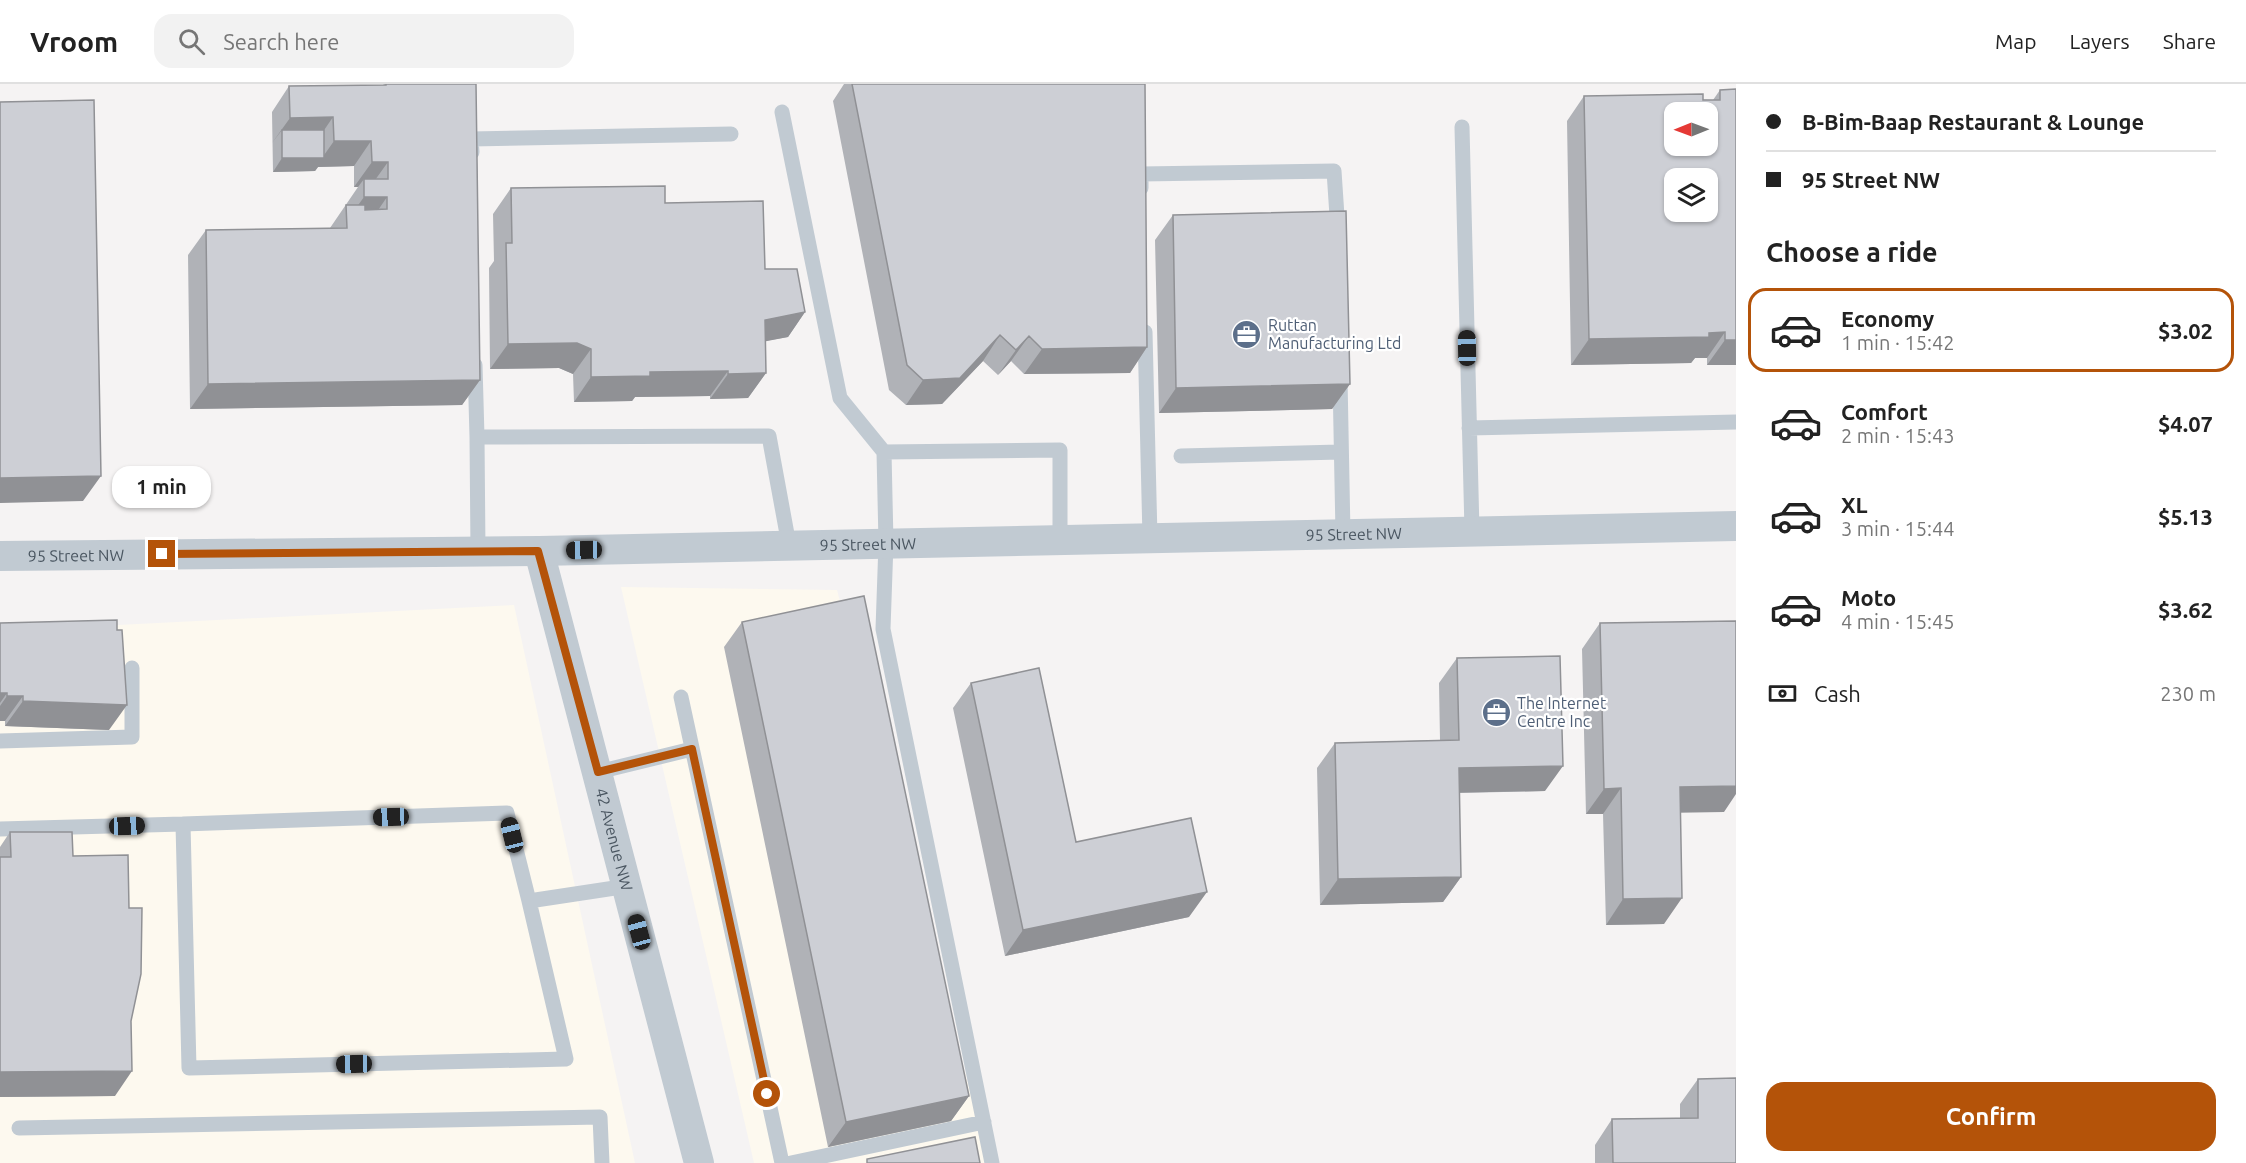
<!DOCTYPE html>
<html lang="en">
<head>
<meta charset="utf-8">
<style>
	body { margin:0; font-family:Ubuntu,sans-serif; background:#f2f2f2; color:#222; height:100vh; display:flex; flex-direction:column; font-size:22px; white-space:nowrap }
	* { box-sizing:border-box; margin:0 }
	p { font-size:20px; color:#767676 }
	.icon { flex:none; width:33px; height:33px; fill:none; stroke:currentColor; stroke-width:2; stroke-linecap:round; stroke-linejoin:round }
	.map { position:relative; flex:1; overflow:hidden }
	.side { display:flex; flex-direction:column; background:#fff; width:510px }
	.side>* { flex:none }
	.hud { display:grid; align-content:center; height:132px; padding:0 30px; background:#fff }
	.needle { width:39px; rotate:269deg }
	.buttons { position:absolute; left:1664px; top:18px; display:grid; gap:12px }
	.buttons a { display:grid; place-items:center; width:54px; height:54px; border-radius:12px; background:#fff; box-shadow:0 2px 4px #0004; font-size:30px }
	.end { position:absolute; width:27px; height:27px; margin:-14px; border:8px solid #b45309; background:#fff; box-shadow:0 0 0 3px #fff }
	.from { border-radius:50% }
	.bubble { position:absolute; height:42px; border-radius:18px; background:#fff; box-shadow:0 2px 4px #0004; font-size:20px; font-weight:700; line-height:42px; text-align:center }
	.car { position:absolute; width:18px; height:36px; margin:-18px -9px; border-radius:8px; box-shadow:0 0 4px 2px #0007; background:linear-gradient(#222 24%,#8ab4d8 0 40%,#222 0 76%,#8ab4d8 0 86%,#222 0) }
	.hud b { display:flex; align-items:center; gap:21px; height:57px; font-size:22px }
	.hud b+b { border-top:2px solid #e0e0e0 }
	.hud i { width:15px; height:15px; background:#222 }
	ul { padding:0; list-style:none }
	li { display:flex; align-items:center; gap:18px; height:84px; margin:0 12px 9px; padding:0 18px; border:3px solid transparent; border-radius:18px }
	li div { flex:1 }
	li b { display:block; font-size:22px }
	li em { font-style:normal; font-weight:700 }
	li.current { border-color:#b45309 }
	li>.icon { width:54px; height:54px; stroke-width:1.5 }
	h2 { padding:0 30px; font-size:27px; line-height:72px }
	.pay { display:flex; align-items:center; gap:15px; height:66px; padding:0 30px; font-size:22px }
	.pay p { margin-inline-start:auto }
	.primary-button { display:flex; gap:12px; margin-top:auto; padding:12px 30px }
	.primary-button a { flex:1; height:69px; border-radius:18px; background:#b45309; color:#fff; font-size:24px; font-weight:700; line-height:69px; text-align:center }
	header { display:flex; align-items:center; gap:36px; box-sizing:border-box; height:84px; padding:0 30px; background:#fff; border-bottom:2px solid #e0e0e0 }
	header strong { font-size:28px }
	nav { display:flex; gap:33px; margin-inline-start:auto; font-size:21px }
	.search { width:420px; height:54px; background:#f2f2f2; display:flex; align-items:center; gap:15px; box-sizing:border-box; padding:0 21px; border-radius:18px; color:#767676; font-size:22px }
	main { display:flex; flex:1; min-height:0 }
	.map>svg:first-child { display:block }
	.commercial { fill:#fdf9ef }
	.lines { fill:none; stroke-linecap:round; stroke-linejoin:round }
	.service { stroke:#c1cad2; stroke-width:15 }
	.minor { stroke:#c1cad2; stroke-width:30 }
	.wall { fill:#b0b2b7 }
	.shaded-wall { fill:#909195 }
	.building { fill:#cdcfd5; stroke:#909195; stroke-width:1.5; fill-rule:evenodd }
	.route { stroke:#b45309; stroke-width:8 }
	.labels { text-anchor:middle; stroke-width:4.5; stroke-linejoin:round; paint-order:stroke }
	.service-label { font-size:16px; fill:#4e5e75; stroke:#fff; text-anchor:start }
	.street-label { font-size:16px; fill:#4a5661; stroke:#fff }
</style>
</head>
<body>
<header>
<strong>Vroom</strong>
<div class="search"><svg class="icon" aria-label="search" viewBox="0 0 24 24"><circle cx="10" cy="10" r="6"/><path d="M15 15l6 6"/></svg>Search here</div>
<nav><a>Map</a><a>Layers</a><a>Share</a></nav>
</header>
<main>
<div class="map">
<svg width="1736" height="1079" viewBox="0 0 1736 1079">
	<rect width="100%" height="100%" fill="#f5f3f3"/>
	<path class="commercial" d="M621,503L837,506L989,1079H754Z
		M514,521L635,1079H0V547Z"/>
	<g class="lines">
		<path class="service" d="M782,28L840,314L884,368L886,459L883,545L992,1079
			M1462,43L1472,447
			M472,68L471,55L731,50
			M1141,104V90L1334,87L1338,147
			M1145,248L1150,454
			M475,281L477,353
			M1340,294L1343,450
			M1469,344L1736,338
			M884,368L1060,366V455
			M1181,372L1340,368
			M478,466L477,353L769,352L789,461
			M681,613L782,1079
			M0,657L132,653V584
			M598,688L692,665
			M0,745L183,740
			M529,817L566,975L189,984L183,740L507,729L529,817L628,802
			M19,1044L600,1033L602,1079
			M791,1079L984,1038"/>
		<g class="minor">
			<path id="s1" d="M539,467L699,1079"/>
			<path id="s2" d="M0,472L539,467L1736,442"/>
		</g>
	</g>
	<path class="wall" d="M384,0H476L480,296L462,321L190,325L188,171L206,146L330,144L358,103H354V82L318,83L315,87L273,88L272,28L289,2L383,1Z
		M844,0H852L1147,263L1130,289L1024,290L1011,277L998,291L983,277L942,320L906,321L889,306L833,17Z
		M1720,6L1736,281H1707V274H1695L1691,279L1571,281L1567,37L1584,12L1713,16Z
		M511,104L665,119L765,185L805,228L788,253L765,257L766,289L748,314L710,315V312L635,313L632,317L574,318L573,290L559,284L490,285L489,184L494,177L493,130Z
		M1173,131L1350,300L1332,325L1159,329L1155,156Z
		M742,538L969,1012L951,1037L828,1063L724,563Z
		M0,539L109,646L5,642V637H0Z
		M1600,539L1724,728H1680L1664,840L1606,841L1603,730H1586L1582,565Z
		M1457,574L1545,707L1459,709L1461,793L1443,818L1320,821L1317,684L1335,659L1440,656L1439,599Z
		M971,599L1076,758L1189,833L1005,872L953,624Z
		M10,748L73,772L115,1012L0,1013V763Z
		M1698,995L1736,1079H1595V1061L1612,1035L1680,1034V1020Z"/>
	<path class="shaded-wall" d="M333,33L316,58L282,46L272,59L290,34Z
		M334,57H371L354,82L318,83L315,87L273,88L282,74H322Z
		M372,78H388L370,103L364,95L358,103H354Z
		M364,113H387L370,138H346Z
		M805,228L788,253L747,261L765,236Z
		M1725,248L1707,274H1695L1691,279L1571,281L1589,255Z
		M1000,251L983,277L942,320L906,321L923,296Z
		M1029,252L1011,277L998,291L1016,266Z
		M1725,256H1736V281H1707Z
		M577,259L591,265L573,290L559,284L490,285L508,260Z
		M1147,263L1130,289L1024,290L1042,265Z
		M728,287L710,312L635,313L632,317L574,318L591,293L650,288Z
		M766,289L748,314L710,315L728,290Z
		M480,296L462,321L190,325L208,300Z
		M1350,300L1332,325L1159,329L1176,304Z
		M101,392L83,417L0,419V394Z
		M0,609H7L0,619Z
		M7,612H23L5,637H0V622Z
		M23,617L127,621L109,646L5,642Z
		M1563,682L1545,707L1441,709L1459,684Z
		M1736,702V710L1724,728L1662,729L1680,703Z
		M1621,704L1603,730H1586L1604,705Z
		M1461,793L1443,818L1320,821L1338,795Z
		M1207,808L1189,833L1005,872L1023,846Z
		M1682,814L1664,840L1606,841L1623,815Z
		M132,987L115,1012L0,1013V988Z
		M969,1012L951,1037L828,1063L846,1038Z"/>
	<path class="building" d="M386,0H476L480,296L208,300L206,146L347,144L346,121H365V126L387,125V113H364V95H388V78H372L371,57H334L333,33L290,34L289,2L386,1Z
		M852,0H1145L1147,263L1042,265L1029,252L1016,266L1000,251L960,294L923,296L907,281Z
		M1736,5V256H1725V248L1709,249V253L1589,255L1584,12L1703,10V16H1720V6ZM1674,28H1707V62H1674ZM1674,94H1707V128H1674Z
		M94,16L101,392L0,394V18Z
		M282,46H324V74H282Z
		M665,102V119L763,117L765,185H797L805,228L765,236L766,289L728,290V287L650,288V292L591,293V265L577,259L508,260L506,159H512L511,104Z
		M1346,127L1350,300L1176,304L1173,131Z
		M864,512L969,1012L846,1038L742,538Z
		M117,536V546H122L127,621L23,617V612H7V609H0V539Z
		M1736,537V702L1680,703L1682,814L1623,815L1621,704L1604,705L1600,539Z
		M1560,572L1563,682L1459,684L1461,793L1338,795L1335,659L1459,656L1457,574Z
		M1039,584L1076,758L1191,734L1207,808L1023,846L971,599Z
		M10,748H72L73,772L128,771L129,824H142L141,890L131,937L132,987L0,988V773H11Z
		M1736,994V1079H1613L1612,1035L1698,1034V995Z
		M975,1053L980,1079H867V1075Z"/>
	<g class="lines">
		<path class="route" d="M162,470L538,467L598,688L692,665L767,1010"/>
	</g>
	<defs>
		<symbol id="office-disc" viewBox="-11 -11 22 22"><circle r="9.5" fill="#5c6f8a" stroke="#fff"/><path d="M-6-3h4V-5.5h4V-3h4V5H-6ZM-1-4.5V-3h2v-1.5ZM-6 0V1H6V0Z" fill="#fff"/></symbol>
	</defs>
	<g fill-rule="evenodd">
		<use href="#office-disc" x="1230" y="234" width="33" height="33"/>
		<use href="#office-disc" x="1480" y="612" width="33" height="33"/>
	</g>
	<g class="labels">
		<g class="service-label">
			<text x="1268" y="247">Ruttan<tspan x="1268" dy="18">Manufacturing Ltd</tspan></text>
			<text x="1517" y="625">The Internet<tspan x="1517" dy="18">Centre Inc</tspan></text>
		</g>
		<g class="street-label">
			<text dy="6" stroke="none"><textPath href="#s2" startOffset="1354">95 Street NW</textPath></text>
			<text dy="6" stroke="none"><textPath href="#s2" startOffset="868">95 Street NW</textPath></text>
			<text dy="6" stroke="none"><textPath href="#s2" startOffset="76">95 Street NW</textPath></text>
			<text dy="6" stroke="none"><textPath href="#s1" startOffset="298">42 Avenue NW</textPath></text>
		</g>
	</g>
</svg>
<div class="buttons">
<a><svg class="needle" viewBox="-14 -14 28 28"><path d="M0-13l5 13h-10z" fill="#e53935"/><path d="M0 13l5-13h-10z" fill="#767676"/></svg></a>
<a><svg class="icon" aria-label="layers" viewBox="0 0 24 24"><path d="M12 4l9 5-9 5-9-5zM3 14l9 5 9-5"/></svg></a>
</div>
<i class="end from" style="left:767px;top:1010px"></i>
<i class="end" style="left:162px;top:470px"></i>
<div class="bubble" style="left:112px;top:382px;width:99px">1 min</div>
<i class="car" style="left:1467px;top:264px;rotate:359deg"></i>
<i class="car" style="left:584px;top:466px;rotate:269deg"></i>
<i class="car" style="left:391px;top:733px;rotate:268deg"></i>
<i class="car" style="left:127px;top:742px;rotate:88deg"></i>
<i class="car" style="left:512px;top:751px;rotate:346deg"></i>
<i class="car" style="left:639px;top:848px;rotate:345deg"></i>
<i class="car" style="left:354px;top:980px;rotate:269deg"></i>
</div>
<section class="side">
<div class="hud">
<b><i class="from"></i>B-Bim-Baap Restaurant &amp; Lounge</b>
<b><i></i>95 Street NW</b>
</div>
<h2>Choose a ride</h2>
<ul>
<li class="current"><svg class="icon" aria-label="car" viewBox="0 0 24 24"><path d="M5 17H2v-5l4-1 3-4h7l3 4 3 1v5h-3M9 17h6M6 11h13"/><circle cx="7" cy="17" r="2"/><circle cx="17" cy="17" r="2"/></svg><div><b>Economy</b><p>1 min · 15:42</p></div><em>$3.02</em></li>
<li><svg class="icon" aria-label="car" viewBox="0 0 24 24"><path d="M5 17H2v-5l4-1 3-4h7l3 4 3 1v5h-3M9 17h6M6 11h13"/><circle cx="7" cy="17" r="2"/><circle cx="17" cy="17" r="2"/></svg><div><b>Comfort</b><p>2 min · 15:43</p></div><em>$4.07</em></li>
<li><svg class="icon" aria-label="car" viewBox="0 0 24 24"><path d="M5 17H2v-5l4-1 3-4h7l3 4 3 1v5h-3M9 17h6M6 11h13"/><circle cx="7" cy="17" r="2"/><circle cx="17" cy="17" r="2"/></svg><div><b>XL</b><p>3 min · 15:44</p></div><em>$5.13</em></li>
<li><svg class="icon" aria-label="car" viewBox="0 0 24 24"><path d="M5 17H2v-5l4-1 3-4h7l3 4 3 1v5h-3M9 17h6M6 11h13"/><circle cx="7" cy="17" r="2"/><circle cx="17" cy="17" r="2"/></svg><div><b>Moto</b><p>4 min · 15:45</p></div><em>$3.62</em></li>
</ul>
<div class="pay"><svg class="icon" aria-label="cash" viewBox="0 0 24 24"><path d="M3 7h18v10H3z"/><circle cx="12" cy="12" r="2"/></svg>Cash<p>230 m</p></div>
<div class="primary-button"><a>Confirm</a></div>
</section>
</main>
</body>
</html>
